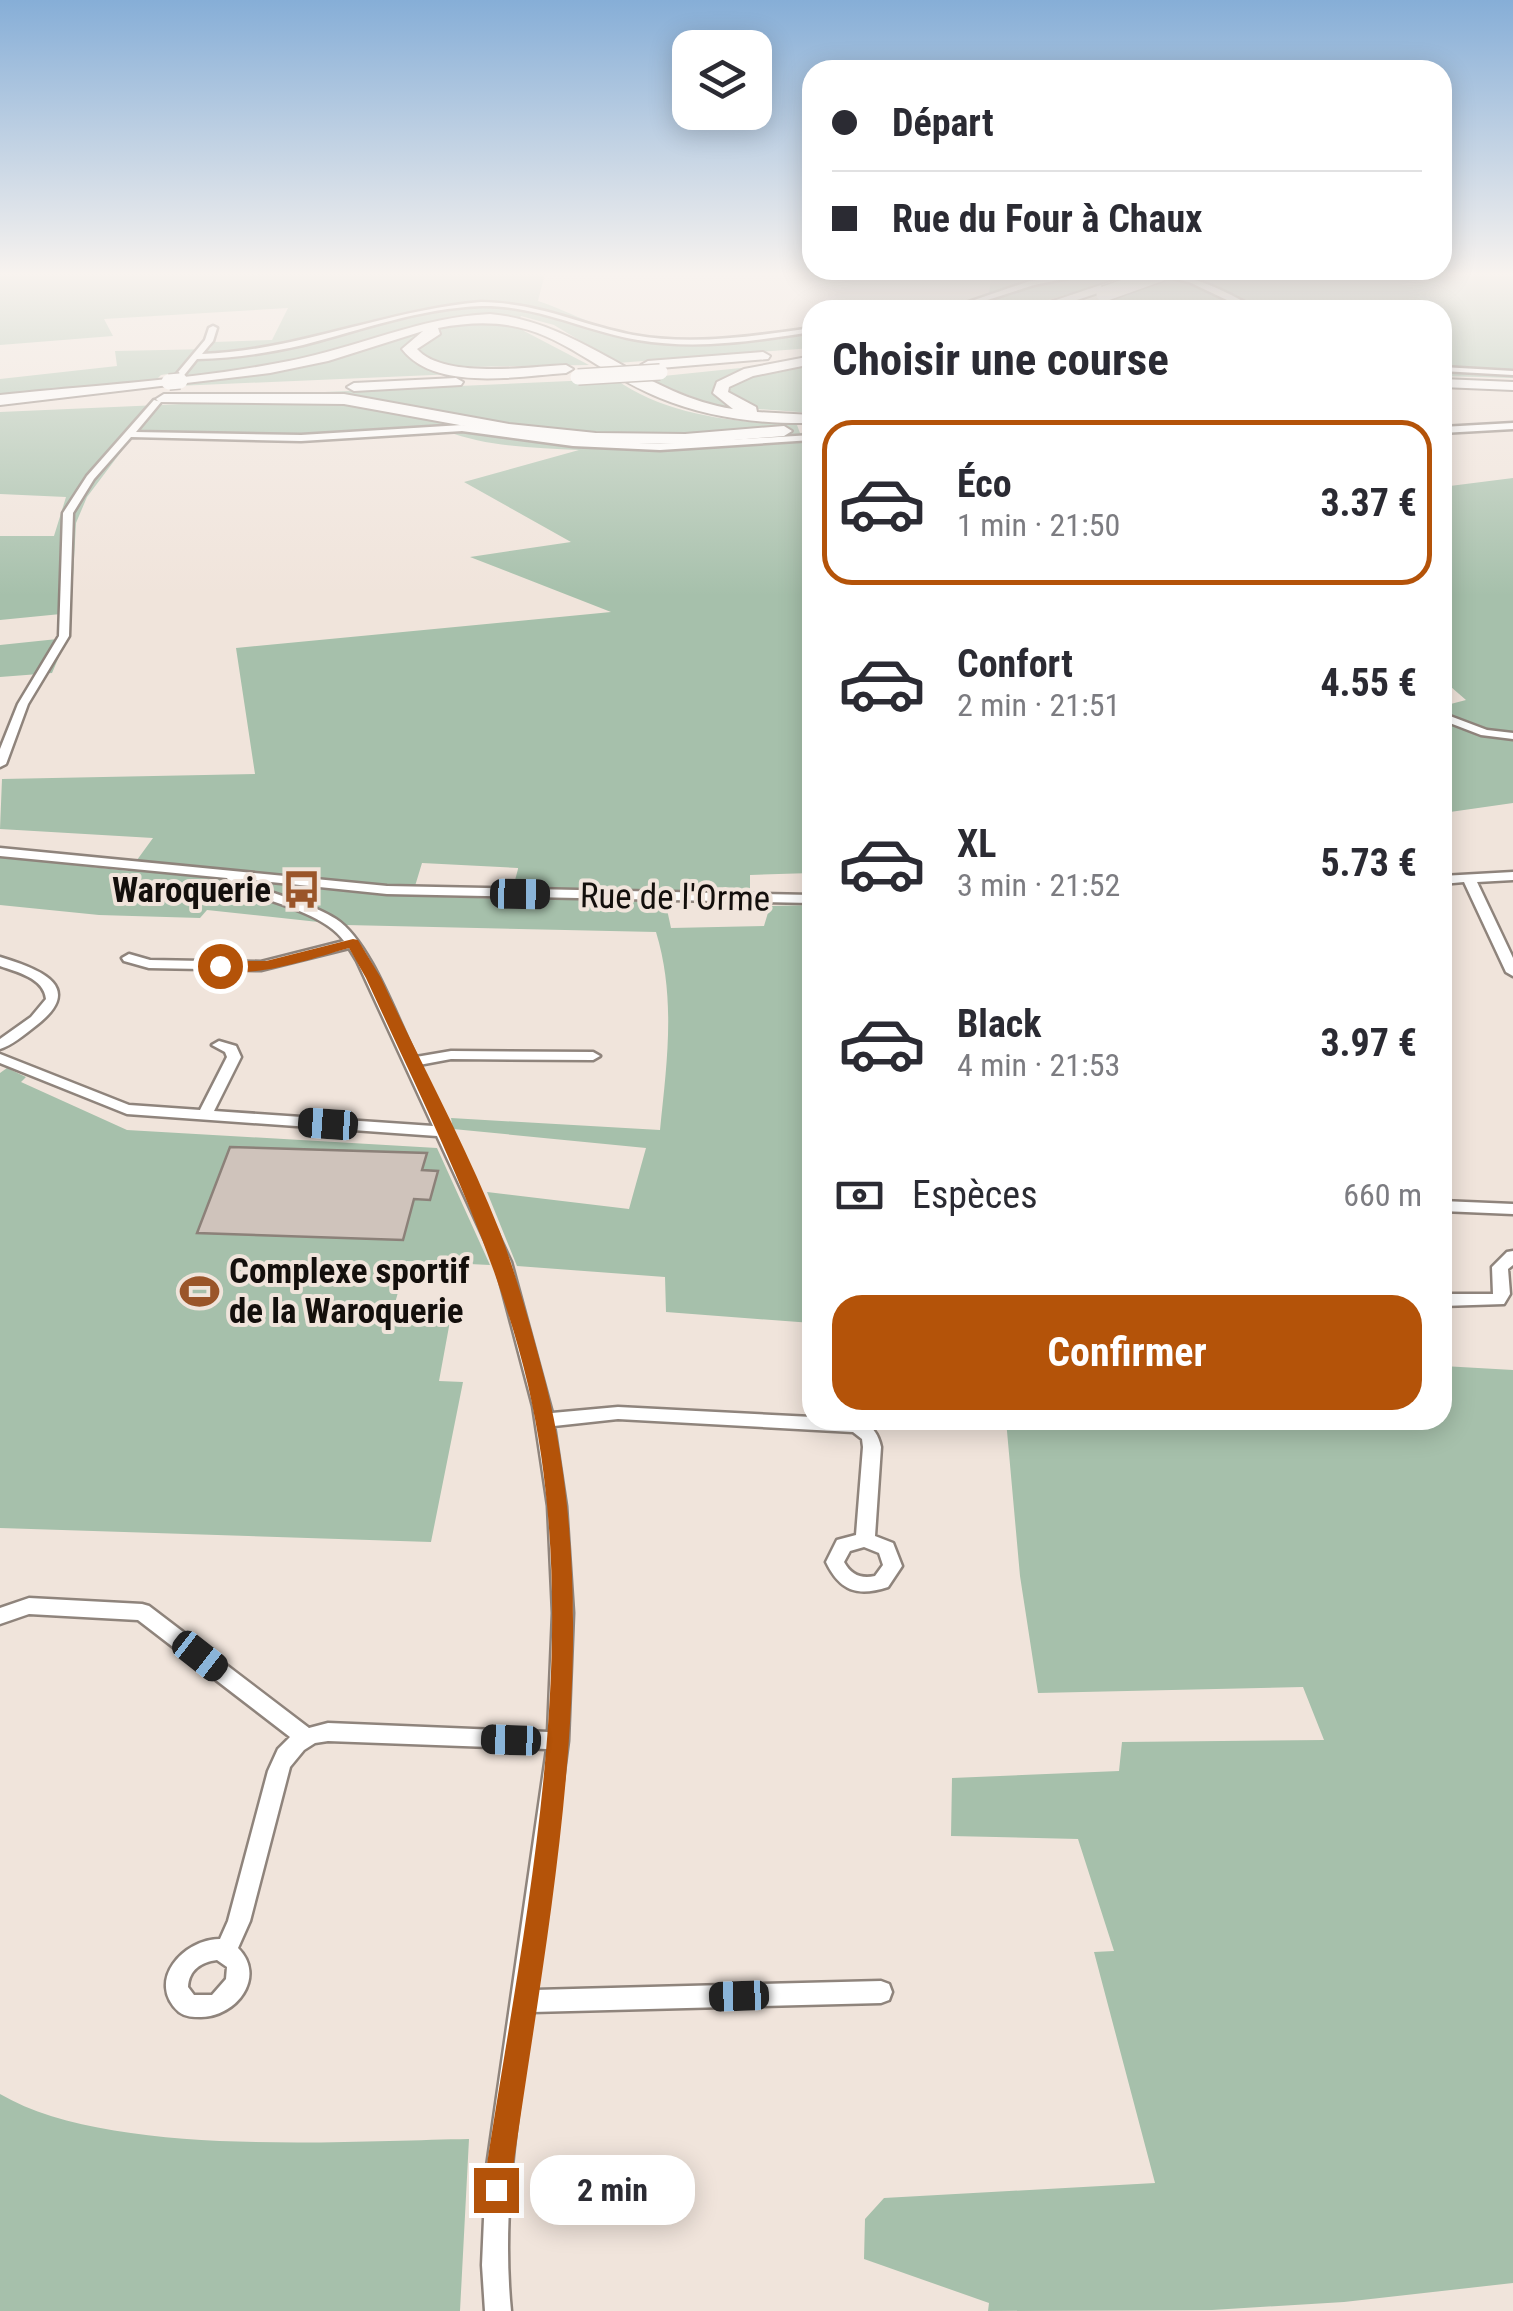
<!DOCTYPE html>
<html lang="fr">
<head>
<meta charset="utf-8">
<style>
	body { margin:0; font-family:"Roboto Condensed",sans-serif; background:#f7f7f7; color:#2b2b33; height:100vh; display:flex; flex-direction:column; font-size:38px; white-space:nowrap }
	* { box-sizing:border-box; margin:0 }
	p { font-size:32px; color:#7c7c81 }
	.icon { flex:none; width:55px; height:55px; fill:none; stroke:currentColor; stroke-width:2; stroke-linecap:round; stroke-linejoin:round }
	.map { position:relative; flex:1; overflow:hidden }
	.sheet { position:absolute; left:802px; top:300px; width:650px; height:1130px; display:flex; flex-direction:column; background:#fff; border-radius:30px; box-shadow:0 5px 25px #0003 }
	.sheet>* { flex:none }
	.top-card { position:absolute; left:802px; top:60px; width:650px; height:220px; border-radius:30px; box-shadow:0 5px 25px #0003; display:grid; align-content:center; height:220px; padding:0 30px; background:#fff }
	.controls { position:absolute; left:672px; top:30px; display:grid; gap:20px }
	.controls a { display:grid; place-items:center; width:100px; height:100px; border-radius:20px; background:#fff; box-shadow:0 5px 25px #0003; font-size:50px }
	.end { position:absolute; width:45px; height:45px; margin:-22px; border:12px solid #b45309; background:#fff; box-shadow:0 0 0 5px #fff }
	.from { border-radius:50% }
	.bubble { position:absolute; height:70px; border-radius:30px; background:#fff; box-shadow:0 5px 25px #0003; font-size:32px; font-weight:700; line-height:70px; text-align:center }
	.car { position:absolute; width:30px; height:60px; margin:-30px -15px; border-radius:12px; box-shadow:0 0 8px 2px #0007; background:linear-gradient(#222 24%,#8ab4d8 0 40%,#222 0 76%,#8ab4d8 0 86%,#222 0) }
	.top-card b { display:flex; align-items:center; gap:35px; height:95px; font-size:38px }
	.top-card b+b { border-top:2px solid #e1e1e2 }
	.top-card i { width:25px; height:25px; background:#2b2b33 }
	ul { padding:0; list-style:none }
	li { display:flex; align-items:center; gap:30px; height:165px; margin:0 20px 15px; padding:0 10px; border:5px solid transparent; border-radius:30px }
	li div { flex:1 }
	li b { display:block; font-size:38px }
	li em { font-style:normal; font-weight:700 }
	li.current { border-color:#b45309 }
	li>.icon { width:90px; height:90px; stroke-width:1.5 }
	h2 { padding:0 30px; font-size:45px; line-height:120px }
	.pay { display:flex; align-items:center; gap:25px; height:110px; padding:0 30px; font-size:38px }
	.pay p { margin-inline-start:auto }
	.button { display:flex; gap:20px; margin-top:auto; padding:20px 30px }
	.button a { flex:1; height:115px; border-radius:30px; background:#b45309; color:#fff; font-size:40px; font-weight:700; line-height:115px; text-align:center }
	.map>svg:first-child { display:block }
	.green { fill:#a6c0ab; fill-rule:evenodd }
	.building { fill:#cfc3bb; stroke:#8c8179; stroke-width:2.5 }
	.lines { fill:none; stroke-linecap:round; stroke-linejoin:round }
	.street-casing { stroke:#8f847c; stroke-width:5 }
	.highway-casing { stroke:#8f847c; stroke-width:4 }
	.street { fill:#fff; fill-rule:evenodd }
	.highway { fill:#fff; fill-rule:evenodd }
	.highway-bridge-casing { stroke:#8f847c; stroke-width:18; stroke-linecap:butt }
	.highway-bridge { stroke:#fff; stroke-width:15 }
	.route { fill:#b45309 }
	.labels { text-anchor:middle; stroke-width:8; stroke-linejoin:round; paint-order:stroke }
	.poi-label { font-size:35px; font-weight:bold; fill:#130f0c; stroke:#f0e4db; text-anchor:end }
	.street-label { font-size:35px; fill:#130f0c; stroke:#f0e4db }
</style>
</head>
<body>
<div class="map">
<svg width="1513" height="2311" viewBox="0 0 1513 2311">
	<rect width="100%" height="100%" fill="#f0e4db"/>
	<path class="green" d="M0,273H545L538,301C565,310 591,324 618,332C682,350 748,335 812,327V348L617,363L554,325L521,316L517,323L524,331L589,365L460,367L456,374L177,386L188,371L161,375L157,379L0,397V379L117,366L115,351L210,349L214,342L272,340L288,308L104,319L113,336L0,345Z
		M967,273H1513V378L1443,376L1442,310H1074L1135,289L1110,282L1013,310H935L989,294L991,277L971,278Z
		M812,363V413L716,406L644,378L760,366L768,371Z
		M615,379C667,416 735,422 797,425L800,433L812,432V873L750,875V891H663L671,928L764,926L770,906L812,905V1323L666,1312L665,1277L517,1266L487,1192L629,1209L646,1148L453,1129L451,1118L660,1130C667,1062 676,998 656,932L346,925L207,910L200,918L99,915L0,905V857L129,871L153,838L0,829L2,779L255,774L236,648L611,612L470,557L571,542L464,482L579,450C536,448 487,447 446,431L329,439L133,436L87,497L76,523L71,613L0,620V536H54L66,497L0,494V412L294,399L302,393ZM422,863L518,868V869L510,899L412,896Z
		M1513,478V803L1443,813V706L1466,700L1443,680L1442,487Z
		M67,638L52,673L0,677V645Z
		M7,1068L26,1077L21,1082L127,1130L437,1148L490,1265L407,1261L391,1317L450,1321L439,1381L463,1382L431,1542L0,1528V1073Z
		M1443,1366L1513,1370V2283L1344,2302L1212,2310L988,2311L989,2303L864,2259L865,2219L884,2198L1155,2183L1094,1952L1114,1951L1078,1839L951,1836L952,1778L1119,1771L1122,1742L1324,1740L1303,1687L1038,1693L1020,1576L1006,1420H1442Z
		M0,2094C109,2158 343,2141 469,2139L460,2311H0Z"/>
	<path class="building" d="M230,1147L427,1153L422,1170L438,1171L430,1200L414,1199L403,1240L197,1233Z"/>
	<g class="lines">
		<defs>
			<path id="street" d="M1079,273H1093L1034,285L956,310H945L1030,281Z
				M1151,273C1188,272 1227,291 1258,310H1248L1189,282Z
				M481,302C540,303 578,324 633,335C693,346 753,336 812,328V332C755,341 696,350 638,340C585,331 537,305 482,306C420,308 362,330 303,345C268,353 234,358 197,359L181,379L174,377L205,340L209,328L213,326L217,328L213,341L202,354C297,351 386,310 481,302Z
				M1442,367L1513,371V375L1442,371Z
				M154,400L161,402L136,432L301,435L462,425L573,440L660,444L812,435V440L660,450L573,446L462,431L301,441L131,437L94,479L73,513L69,636L28,704L6,764L0,767V749L18,704L59,636L63,513L87,476Z
				M1513,423V429L1442,433V427Z
				M1442,713L1487,730L1513,733V739L1481,735L1442,720Z
				M0,848L387,886L812,895V903L387,894L241,879L243,882C270,893 313,904 336,919C370,941 397,1019 416,1057L451,1051L593,1052L600,1056L593,1060L451,1059L419,1065L511,1262L552,1413L618,1407L812,1417V1420C840,1420 874,1411 881,1447L875,1536L893,1543L902,1566L888,1587C857,1597 840,1591 826,1562L837,1540L856,1535L863,1447L862,1439L853,1432L618,1419L554,1426L566,1506L573,1613L568,1741L535,1990L881,1981L889,1984L892,1992L889,2000L881,2003L532,2012C518,2111 501,2210 511,2311H485L482,2265L486,2173L547,1749L328,1741L315,1743L304,1750L290,1767L250,1921L238,1948C267,1977 236,2017 201,2017C193,2017 186,2017 179,2012C145,1981 184,1939 220,1939L228,1921L268,1771L278,1749L290,1737L138,1620L29,1614L0,1624V1608L29,1598L142,1604L149,1606L309,1728L328,1723L548,1732L553,1613L548,1506L533,1406L495,1262L437,1136L127,1114L0,1063V1054L129,1105L200,1110L227,1057L225,1052L212,1045L219,1041L236,1046L241,1057L214,1111L433,1126L357,961L349,948L261,970L149,968L124,961L122,958L129,954L150,960L261,962L344,941C325,913 265,900 234,888L227,878L0,856ZM864,1547L879,1553L883,1565L875,1576C861,1579 851,1575 844,1562L850,1551ZM217,1960L227,1967L226,1979L212,1995H194L188,1987C189,1970 201,1962 217,1960Z
				M1513,872V880L1477,882L1513,958V976L1506,972L1464,882L1442,884V876Z
				M0,957C43,970 87,988 33,1028C23,1036 12,1045 0,1049V1039L31,1017L46,999C44,978 17,972 0,966Z
				M1442,1201L1513,1204V1214L1442,1211Z
				M1513,1251V1265L1508,1269L1510,1294L1504,1304L1442,1306V1294H1493L1492,1267L1507,1252Z"/>
			<path id="highway" d="M1125,277L1137,280L1047,310H1026Z
				M490,314C581,322 643,395 733,409L713,393L717,382L744,369L812,356V364L753,376L729,387L728,392L756,407L757,412L812,415V423C761,424 708,418 660,398C572,361 546,307 438,328L440,334L417,349C443,379 528,367 566,365L573,369L566,373C518,376 435,392 402,349L423,331L328,361L270,373L0,405V395C97,385 194,380 289,361C357,348 420,317 490,314Z
				M763,352L770,356L768,359L648,369L641,365L648,361Z
				M456,378L463,382L461,385L354,391L347,387L354,383Z
				M1442,379L1513,382V390L1442,387Z
				M164,394H344L509,424L596,433L685,434L784,426L792,431L784,436L685,444L596,443L509,434L344,404L159,402L156,399Z"/>
		</defs>
		<use href="#street" class="street-casing"/>
		<use href="#highway" class="highway-casing"/>
		<use href="#street" class="street"/>
		<use href="#highway" class="highway"/>
		<defs>
			<path id="highway-bridge" d="M1104,294L1163,273
				M578,377L660,372
				M169,382L180,381"/>
		</defs>
		<use href="#highway-bridge" class="highway-bridge-casing"/>
		<use href="#highway-bridge" class="highway-bridge"/>
	</g>
	<linearGradient id="sky" x2="0" y2="1"><stop stop-color="#86aed7"/><stop offset="0.46" stop-color="#f8f3ef"/><stop offset="1" stop-color="#f8f3ef" stop-opacity="0"/></linearGradient>
	<rect width="1513" height="596" fill="url(#sky)"/>
	<path class="route" d="M353,939L358,940L381,978C420,1062 466,1145 500,1232C518,1280 533,1334 546,1384C610,1642 545,1932 510,2190L506,2199L496,2203L487,2199L483,2190C522,1929 588,1647 528,1385C494,1242 427,1111 366,978L349,948C316,957 242,984 213,966L220,961H266Z"/>
	<defs>
		<symbol id="bus-bare" viewBox="-9 -9 18 18"><path d="M-5-6H5V4H4V6H2V4H-2V6H-4V4H-5ZM-3.5-4V0h7V-4ZM-3.5 1.2v1.5H-2V1.2ZM2 1.2v1.5H3.5V1.2Z" fill="#9a5529" stroke="#f0e4db" stroke-width="2.5" paint-order="stroke"/></symbol>
		<symbol id="stadium-bare" viewBox="-9 -9 18 18"><path d="M0-5a6.5 5 0 1 0 0 10a6.5 5 0 1 0 0-10ZM-3.5-1.8h7v3.6h-7Z" fill="#9a5529" stroke="#f0e4db" stroke-width="2.5" paint-order="stroke"/></symbol>
	</defs>
	<g fill-rule="evenodd">
		<use href="#bus-bare" x="274" y="862" width="55" height="55"/>
		<use href="#stadium-bare" x="172" y="1264" width="55" height="55"/>
	</g>
	<g class="labels">
		<g class="poi-label">
			<text x="271" y="902">Waroquerie</text>
			<text x="229" y="1283" text-anchor="start">Complexe sportif<tspan x="229" dy="40">de la Waroquerie</tspan></text>
		</g>
		<g class="street-label">
			<text transform="translate(675 897) rotate(1)" y="12">Rue de l'Orme</text>
		</g>
	</g>
</svg>
<div class="controls">
<a><svg class="icon" aria-label="layers" viewBox="0 0 24 24"><path d="M12 4l9 5-9 5-9-5zM3 14l9 5 9-5"/></svg></a>
</div>
<i class="end from" style="left:220px;top:966px"></i>
<i class="end" style="left:496px;top:2190px"></i>
<div class="bubble" style="left:530px;top:2155px;width:165px">2 min</div>
<i class="car" style="left:520px;top:894px;rotate:91deg"></i>
<i class="car" style="left:328px;top:1124px;rotate:274deg"></i>
<i class="car" style="left:200px;top:1656px;rotate:128deg"></i>
<i class="car" style="left:511px;top:1740px;rotate:272deg"></i>
<i class="car" style="left:739px;top:1996px;rotate:268deg"></i>
<div class="top-card">
<b><i class="from"></i>Départ</b>
<b><i></i>Rue du Four à Chaux</b>
</div>
<section class="sheet">
<h2>Choisir une course</h2>
<ul>
<li class="current"><svg class="icon" aria-label="car" viewBox="0 0 24 24"><path d="M5 17H2v-5l4-1 3-4h7l3 4 3 1v5h-3M9 17h6M6 11h13"/><circle cx="7" cy="17" r="2"/><circle cx="17" cy="17" r="2"/></svg><div><b>Éco</b><p>1 min · 21:50</p></div><em>3.37 €</em></li>
<li><svg class="icon" aria-label="car" viewBox="0 0 24 24"><path d="M5 17H2v-5l4-1 3-4h7l3 4 3 1v5h-3M9 17h6M6 11h13"/><circle cx="7" cy="17" r="2"/><circle cx="17" cy="17" r="2"/></svg><div><b>Confort</b><p>2 min · 21:51</p></div><em>4.55 €</em></li>
<li><svg class="icon" aria-label="car" viewBox="0 0 24 24"><path d="M5 17H2v-5l4-1 3-4h7l3 4 3 1v5h-3M9 17h6M6 11h13"/><circle cx="7" cy="17" r="2"/><circle cx="17" cy="17" r="2"/></svg><div><b>XL</b><p>3 min · 21:52</p></div><em>5.73 €</em></li>
<li><svg class="icon" aria-label="car" viewBox="0 0 24 24"><path d="M5 17H2v-5l4-1 3-4h7l3 4 3 1v5h-3M9 17h6M6 11h13"/><circle cx="7" cy="17" r="2"/><circle cx="17" cy="17" r="2"/></svg><div><b>Black</b><p>4 min · 21:53</p></div><em>3.97 €</em></li>
</ul>
<div class="pay"><svg class="icon" aria-label="cash" viewBox="0 0 24 24"><path d="M3 7h18v10H3z"/><circle cx="12" cy="12" r="2"/></svg>Espèces<p>660 m</p></div>
<div class="button"><a>Confirmer</a></div>
</section>
</div>
</body>
</html>
